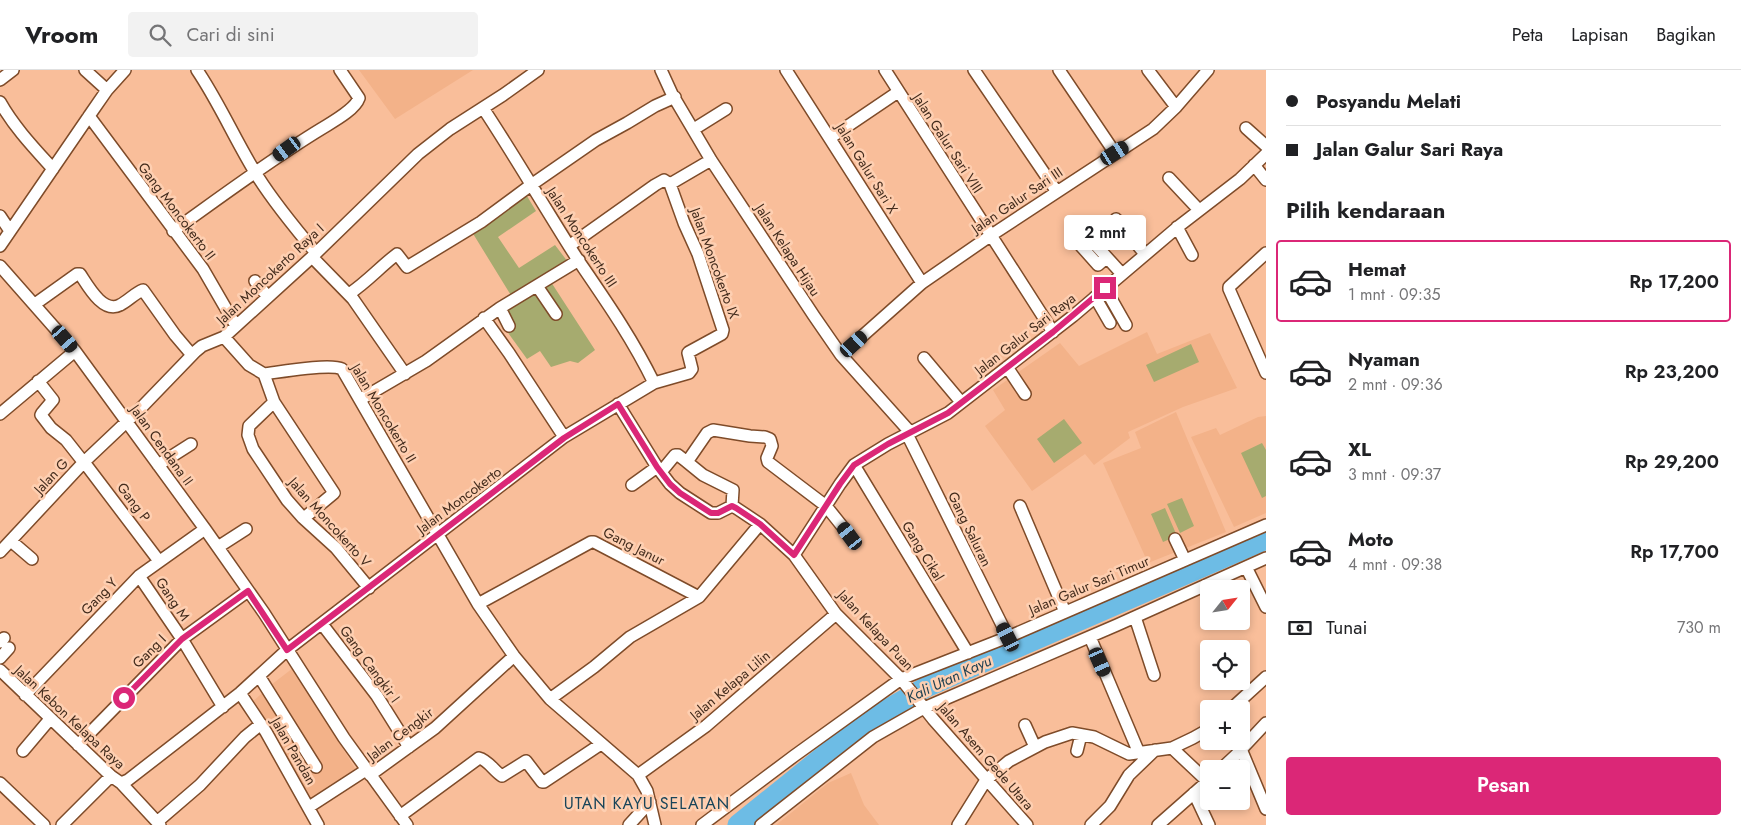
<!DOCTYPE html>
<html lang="id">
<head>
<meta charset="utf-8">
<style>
	body { margin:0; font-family:Jost,sans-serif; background:#f2f2f2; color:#202124; height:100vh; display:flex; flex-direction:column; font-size:19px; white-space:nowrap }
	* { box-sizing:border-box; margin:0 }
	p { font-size:16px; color:#757577 }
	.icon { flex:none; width:28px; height:28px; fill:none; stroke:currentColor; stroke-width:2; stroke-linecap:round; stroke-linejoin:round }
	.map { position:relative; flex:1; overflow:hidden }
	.panel { display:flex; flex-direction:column; background:#fff; width:475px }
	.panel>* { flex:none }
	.hud { display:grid; align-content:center; height:110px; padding:0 20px; background:#fff }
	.needle { width:32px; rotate:60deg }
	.buttons { position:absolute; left:1200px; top:510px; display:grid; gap:10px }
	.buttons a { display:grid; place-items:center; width:50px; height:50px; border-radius:5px; background:#fff; box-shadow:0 2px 8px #0003; font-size:25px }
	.end { position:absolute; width:22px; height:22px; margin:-11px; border:6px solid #db2777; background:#fff; box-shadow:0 0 0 2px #fff }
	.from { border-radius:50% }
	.bubble { position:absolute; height:35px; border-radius:5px; background:#fff; box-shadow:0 2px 8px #0003; font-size:16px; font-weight:600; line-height:35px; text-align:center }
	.car { position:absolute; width:15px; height:30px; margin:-15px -8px; border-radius:6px; box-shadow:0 0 4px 1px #0007; background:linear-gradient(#222 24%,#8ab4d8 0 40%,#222 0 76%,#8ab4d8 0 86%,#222 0) }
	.hud b { display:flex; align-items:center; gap:18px; height:48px; font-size:19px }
	.hud b+b { border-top:1px solid #e0e0e0 }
	.hud i { width:12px; height:12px; background:#202124 }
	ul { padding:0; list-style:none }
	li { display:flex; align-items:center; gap:15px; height:82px; margin:0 10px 8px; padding:0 10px; border:2px solid transparent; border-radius:5px }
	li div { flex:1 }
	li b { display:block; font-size:19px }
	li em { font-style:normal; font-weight:600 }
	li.active { border-color:#db2777 }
	li>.icon { width:45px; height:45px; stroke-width:1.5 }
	h2 { padding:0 20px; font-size:22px; line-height:60px }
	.pay { display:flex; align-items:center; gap:12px; height:55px; padding:0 20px; font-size:19px }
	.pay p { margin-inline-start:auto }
	.primary-button { display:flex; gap:10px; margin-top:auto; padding:10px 20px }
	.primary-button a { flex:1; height:58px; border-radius:5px; background:#db2777; color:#fff; font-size:20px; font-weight:600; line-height:58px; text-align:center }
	header { display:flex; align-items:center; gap:30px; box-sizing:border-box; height:70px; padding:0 25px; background:#fff; border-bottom:1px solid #e0e0e0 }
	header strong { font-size:24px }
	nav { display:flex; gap:28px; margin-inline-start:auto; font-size:18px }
	.search { width:350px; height:45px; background:#f2f2f2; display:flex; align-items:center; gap:12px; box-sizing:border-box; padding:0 18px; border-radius:5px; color:#757577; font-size:19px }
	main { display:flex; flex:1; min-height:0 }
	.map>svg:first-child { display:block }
	.built { fill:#f3b289 }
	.green { fill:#a6ab6f }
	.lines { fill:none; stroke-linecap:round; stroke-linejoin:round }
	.river { stroke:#6dbce5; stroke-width:21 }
	.minor-casing { stroke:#7e4b29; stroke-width:14 }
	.minor { stroke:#fff; stroke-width:11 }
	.route { stroke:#db2777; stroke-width:6 }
	.labels { text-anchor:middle; stroke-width:5; stroke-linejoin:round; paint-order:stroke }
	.street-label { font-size:14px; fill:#422b1c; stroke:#fecfb1 }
	.water-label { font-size:15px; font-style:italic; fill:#1b3f51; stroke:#fecfb1 }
	.quarter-label { font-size:16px; letter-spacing:1px; fill:#184459; stroke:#fecfb1 }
</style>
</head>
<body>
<header>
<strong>Vroom</strong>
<div class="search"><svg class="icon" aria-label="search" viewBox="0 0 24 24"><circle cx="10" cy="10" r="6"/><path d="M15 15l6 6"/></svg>Cari di sini</div>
<nav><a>Peta</a><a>Lapisan</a><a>Bagikan</a></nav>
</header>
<main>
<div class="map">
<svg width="1266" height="755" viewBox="0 0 1266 755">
	<rect width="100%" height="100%" fill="#f9be9a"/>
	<path class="built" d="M359,0H473L395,49Z
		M1147,262L1157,284L1210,263L1237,318L1183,337L1128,362L1130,368L1094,395L1085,384L1032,421L985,356L1005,340L993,320L1060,273L1079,296Z
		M1176,342L1226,462L1148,493L1103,393L1141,378L1135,362Z
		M1266,346V443L1234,457L1191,367L1216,358L1220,365L1258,347Z
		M293,598L358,703L312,734L250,634L271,615Z
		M851,703L864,735L879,755H776L828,713Z"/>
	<path class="green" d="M527,126L536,141L498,167L519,198L555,175L568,192L512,227L472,162Z
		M551,212L595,280L578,293L570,291L551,297L540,281L527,289L496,246Z
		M1191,274L1199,292L1154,312L1146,295Z
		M1064,349L1082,373L1054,393L1037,369Z
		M1262,373L1266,380V426L1262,428L1241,383Z
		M1182,428L1194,456L1180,463L1167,434Z
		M1165,438L1177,466L1163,472L1151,444Z"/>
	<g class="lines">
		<path class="river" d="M738,755L866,652L928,616L1266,469"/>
		<defs>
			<path id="minor" d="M85,0L107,20
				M197,0C220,34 236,72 258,107C275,134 295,158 316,183
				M661,0L672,24L711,90L814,246L841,285L910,362
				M786,0L922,213
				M885,0L1053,262
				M974,0L1057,122
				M1059,0L1115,83
				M1148,0L1176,37
				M0,10L13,0
				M0,32C14,57 34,78 53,99
				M483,38C516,88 546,140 578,190C606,231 632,268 654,313
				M89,46L203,199L236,256
				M1246,58L1266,76
				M694,59L726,39
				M830,68L898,22
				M1254,95L1266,110
				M1169,108L1199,140
				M0,146L10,161
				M1116,149L1145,184
				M1177,157L1192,185
				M173,161C222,126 270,90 321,59C332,52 355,40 359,28L340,0
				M1092,171L1122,204
				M0,176L89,46L107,20L125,0
				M569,176L655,115L664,110L670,114
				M1081,176L1098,195L1106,188
				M1266,183L1229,217V219L1266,303
				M312,187L353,229L405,304
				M0,196L75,281L205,459L264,543L344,668L407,755
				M255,211L268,227
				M537,216L556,244
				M1105,218L1126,255
				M349,224C367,212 380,197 397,184L407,197L481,152L531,115L596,70L627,53L655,36L675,27
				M1095,227L1110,253
				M35,234L77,204H80C88,216 103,244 120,235C128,231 135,223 143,220L175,265L192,285
				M500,238L509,256
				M484,248L509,283L564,367
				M224,267L249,295L264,304C280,302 330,293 342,299L478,534L514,586L550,629L638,705L647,721L655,755
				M841,285L922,213L990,166L1153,59L1176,37L1208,0
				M924,288L961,332
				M1007,297L1025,324
				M264,304L274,332L249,356L248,365L253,379L287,430L303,448L336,478L369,518
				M38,311L53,330L42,343L41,345L51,358L66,370L81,389
				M361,329L426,291L500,238L579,190
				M274,332L334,423L304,448
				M618,334L657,397L670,414L680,423L711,443H718L732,436L736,438L760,454L794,485L836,544L901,609L933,649L1027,755
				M0,344L75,281
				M907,364L1008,567
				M84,392L159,491
				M687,392L703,405L733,420L732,436
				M158,395L191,374
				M854,395L968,583
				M661,402L675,385H678L687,392L707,363L713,360L750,366L765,367L770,369L772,376L767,388L768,392L826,436L850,466
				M632,415L657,397
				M1020,436L1065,542
				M1175,469L1185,490
				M11,471L32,489
				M218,477L246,459
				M0,482L84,392L139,340L196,281L202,276L224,267L312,187L418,84L450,59L503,25L538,0
				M794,485L840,414L854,395L888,374L948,343L1073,246L1179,156L1240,109L1266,84
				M1246,497L1266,537
				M139,506L182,569L223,637
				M478,534L591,472H594L699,527
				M1135,547L1154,605
				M322,554L377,626L409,677
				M1090,567L1139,683
				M0,572L4,568
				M0,588L9,578
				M0,600L111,706L121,713L160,755
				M259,606L316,697
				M240,623L266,662L318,755
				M25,625L139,506L205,459
				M550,629L594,597L630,567L699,527L760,454
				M1231,639L1266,607
				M1025,655L1035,677
				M78,675L182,569L248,521
				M1172,678L1207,711
				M1241,679L1266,739
				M23,681L50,649
				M1077,681L1081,665
				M1221,699L1236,685L1266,653
				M370,705L435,658L514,586
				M638,705L706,656L836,544
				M0,713L44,755
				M121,713L128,710L240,623L287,580L564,367L654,313L689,303L692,299L688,283L689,282L722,264L723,260L698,184L684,153L670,114L711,90
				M1194,723L1209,755
				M309,737L366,700
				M400,746L479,688C488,690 494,701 502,706L526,691L542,712H544L601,674
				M157,752L200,715L245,667L261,654
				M62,755L111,706
				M629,755L650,732
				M702,755L794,686L901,609L1008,567L1266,455
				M761,755L873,667L924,638L1117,555L1266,488
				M958,755L986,710L1009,691L1045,672L1072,663L1094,667L1129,684L1172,678L1193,668L1209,659
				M1091,755L1110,736L1129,705L1155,680
				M1158,755L1209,710"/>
		</defs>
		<use href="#minor" class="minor-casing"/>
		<use href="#minor" class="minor"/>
	</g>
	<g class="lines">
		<path class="route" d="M124,628L182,569L248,521L287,580L564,368L618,334L657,397L670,414L680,423L711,443H718L732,436L736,438L760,454L794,485L840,414L854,395L888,374L948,343L1053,262L1105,218"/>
	</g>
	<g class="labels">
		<g class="street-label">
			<text transform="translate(948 73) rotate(57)" y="5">Jalan Galur Sari VIII</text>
			<text transform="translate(867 98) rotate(58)" y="5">Jalan Galur Sari X</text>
			<text transform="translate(1017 130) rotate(-34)" y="5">Jalan Galur Sari III</text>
			<text transform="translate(177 141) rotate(53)" y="5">Gang Moncokerto II</text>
			<text transform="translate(582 167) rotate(57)" y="5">Jalan Moncokerto III</text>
			<text transform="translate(788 180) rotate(57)" y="5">Jalan Kelapa Hijau</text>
			<text transform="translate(715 193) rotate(70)" y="5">Jalan Moncokerto IX</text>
			<text transform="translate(270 204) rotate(-43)" y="5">Jalan Moncokerto Raya I</text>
			<text transform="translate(1025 264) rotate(-38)" y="5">Jalan Galur Sari Raya</text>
			<text transform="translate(384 343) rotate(59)" y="5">Jalan Moncokerto II</text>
			<text transform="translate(162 375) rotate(54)" y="5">Jalan Cendana II</text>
			<text transform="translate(51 406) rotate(-47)" y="5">Jalan G</text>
			<text transform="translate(459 430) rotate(-37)" y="5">Jalan Moncokerto</text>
			<text transform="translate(134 432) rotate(53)" y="5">Gang P</text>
			<text transform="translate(330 452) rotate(48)" y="5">Jalan Moncokerto V</text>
			<text transform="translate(970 459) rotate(64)" y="5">Gang Saluran</text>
			<text transform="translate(634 476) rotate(27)" y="5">Gang Janur</text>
			<text transform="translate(923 481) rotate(59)" y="5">Gang Cikal</text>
			<text transform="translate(1089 515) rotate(-23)" y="5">Jalan Galur Sari Timur</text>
			<text transform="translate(99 526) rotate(-46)" y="5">Gang Y</text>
			<text transform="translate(173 529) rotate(56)" y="5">Gang M</text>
			<text transform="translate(876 560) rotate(47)" y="5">Jalan Kelapa Puan</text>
			<text transform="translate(149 581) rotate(-45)" y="5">Gang I</text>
			<text transform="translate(370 594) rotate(54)" y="5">Gang Cangkir I</text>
			<text transform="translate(730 615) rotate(-40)" y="5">Jalan Kelapa Lilin</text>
			<text transform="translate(70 647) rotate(43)" y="5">Jalan Kebon Kelapa Raya</text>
			<text transform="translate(400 664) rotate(-37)" y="5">Jalan Cengkir</text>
			<text transform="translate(294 681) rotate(60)" y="5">Jalan Pandan</text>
			<text transform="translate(986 686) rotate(49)" y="5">Jalan Asem Gede Utara</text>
		</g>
		<g class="water-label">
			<text transform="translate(949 609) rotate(-25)" y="5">Kali Utan Kayu</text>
		</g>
		<g class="quarter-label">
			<text x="647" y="739">UTAN KAYU SELATAN</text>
		</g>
	</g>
</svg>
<div class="buttons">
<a><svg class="needle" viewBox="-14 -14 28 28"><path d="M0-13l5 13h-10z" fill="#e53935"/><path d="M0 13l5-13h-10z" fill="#757577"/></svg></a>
<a><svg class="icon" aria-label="locate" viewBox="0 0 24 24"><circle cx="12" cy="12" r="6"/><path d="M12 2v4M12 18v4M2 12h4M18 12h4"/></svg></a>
<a>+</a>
<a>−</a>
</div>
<i class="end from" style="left:124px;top:628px"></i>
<i class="end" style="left:1105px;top:218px"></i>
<div class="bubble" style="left:1064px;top:145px;width:82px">2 mnt</div>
<i class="car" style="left:287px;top:79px;rotate:234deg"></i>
<i class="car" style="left:1115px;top:83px;rotate:58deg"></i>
<i class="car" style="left:65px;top:269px;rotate:139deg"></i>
<i class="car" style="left:854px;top:274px;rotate:48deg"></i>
<i class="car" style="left:850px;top:466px;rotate:323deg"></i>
<i class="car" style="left:1008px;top:567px;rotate:333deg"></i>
<i class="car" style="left:1100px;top:592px;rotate:156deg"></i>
</div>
<section class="panel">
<div class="hud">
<b><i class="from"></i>Posyandu Melati</b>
<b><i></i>Jalan Galur Sari Raya</b>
</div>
<h2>Pilih kendaraan</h2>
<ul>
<li class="active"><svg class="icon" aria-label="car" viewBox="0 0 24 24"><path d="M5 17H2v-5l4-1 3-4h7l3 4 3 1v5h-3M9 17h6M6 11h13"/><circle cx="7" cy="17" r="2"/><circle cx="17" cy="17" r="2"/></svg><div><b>Hemat</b><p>1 mnt · 09:35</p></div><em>Rp 17,200</em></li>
<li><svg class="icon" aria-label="car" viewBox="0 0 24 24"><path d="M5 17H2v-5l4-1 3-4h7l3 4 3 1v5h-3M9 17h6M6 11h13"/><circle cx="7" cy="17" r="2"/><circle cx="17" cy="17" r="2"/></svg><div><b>Nyaman</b><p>2 mnt · 09:36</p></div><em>Rp 23,200</em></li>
<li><svg class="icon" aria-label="car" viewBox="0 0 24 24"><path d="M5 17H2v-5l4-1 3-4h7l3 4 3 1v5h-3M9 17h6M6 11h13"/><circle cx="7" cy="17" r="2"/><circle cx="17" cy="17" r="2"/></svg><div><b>XL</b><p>3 mnt · 09:37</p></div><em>Rp 29,200</em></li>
<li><svg class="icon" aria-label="car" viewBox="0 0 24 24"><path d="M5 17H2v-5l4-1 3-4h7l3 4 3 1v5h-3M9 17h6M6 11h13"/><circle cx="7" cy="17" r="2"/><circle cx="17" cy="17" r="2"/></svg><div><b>Moto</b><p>4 mnt · 09:38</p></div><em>Rp 17,700</em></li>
</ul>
<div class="pay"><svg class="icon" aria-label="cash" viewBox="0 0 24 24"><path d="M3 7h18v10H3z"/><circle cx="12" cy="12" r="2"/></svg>Tunai<p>730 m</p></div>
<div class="primary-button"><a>Pesan</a></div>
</section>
</main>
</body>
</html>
